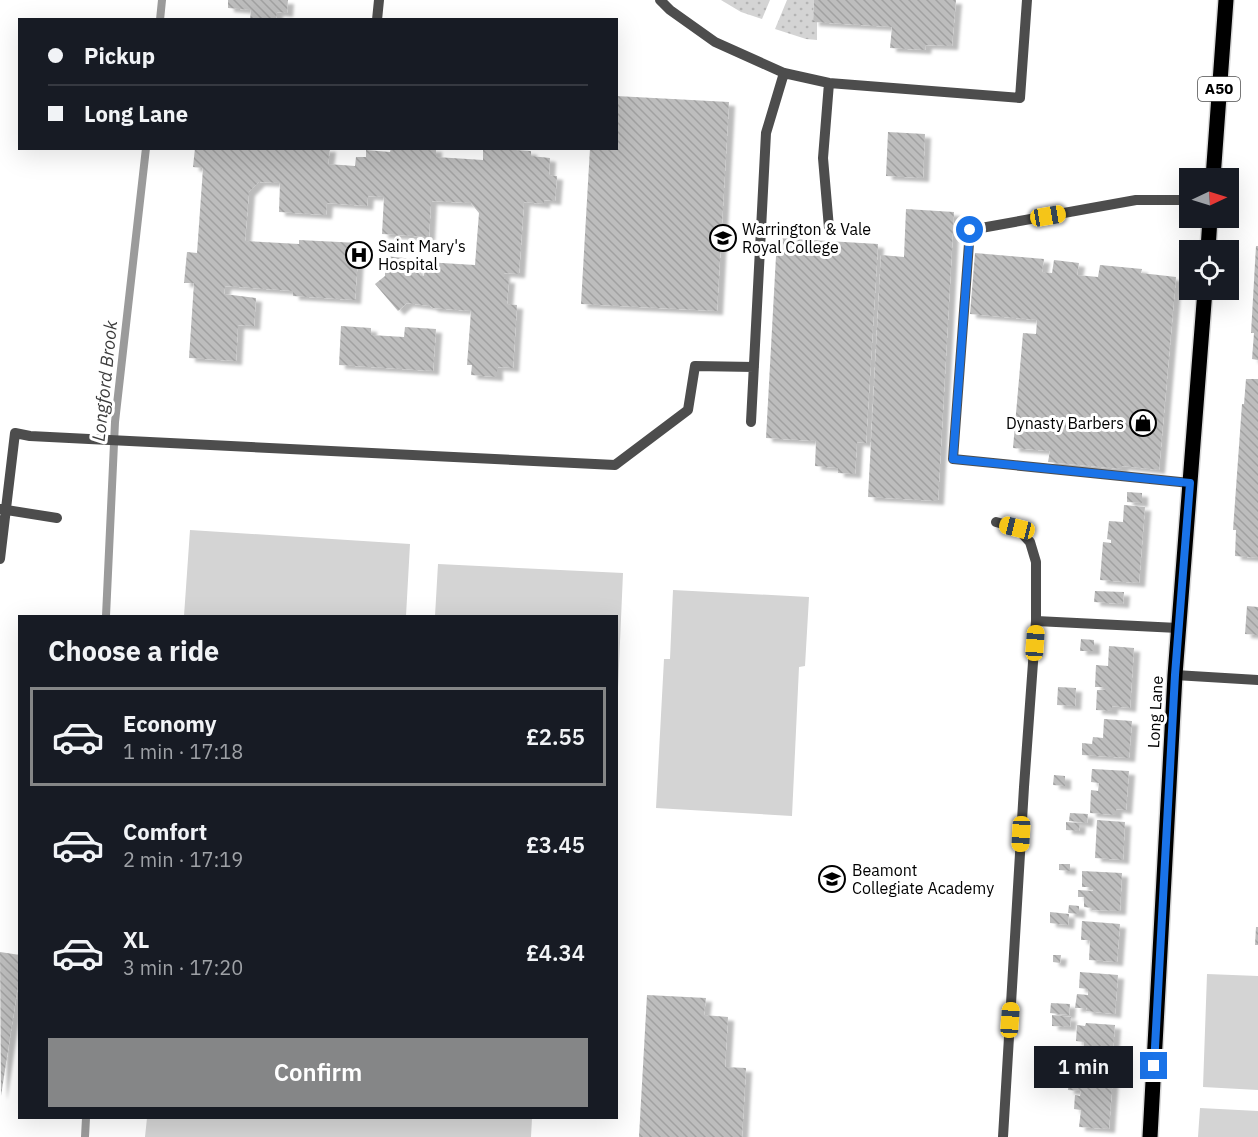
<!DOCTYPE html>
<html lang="en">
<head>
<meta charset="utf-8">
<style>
	body { margin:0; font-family:"IBM Plex Sans",sans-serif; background:#20242c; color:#f1f3f6; height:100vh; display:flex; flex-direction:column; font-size:22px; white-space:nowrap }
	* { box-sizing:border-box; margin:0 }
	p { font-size:20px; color:#9ea1a6 }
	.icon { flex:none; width:33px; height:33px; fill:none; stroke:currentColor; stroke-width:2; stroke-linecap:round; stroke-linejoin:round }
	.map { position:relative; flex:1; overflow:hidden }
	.side { position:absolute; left:18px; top:615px; width:600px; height:504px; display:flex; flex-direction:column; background:#171b24; border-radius:0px; box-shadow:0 6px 24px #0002 }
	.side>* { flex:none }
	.banner { position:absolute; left:18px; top:18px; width:600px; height:132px; border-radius:0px; box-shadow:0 6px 24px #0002; display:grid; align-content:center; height:132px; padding:0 30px; background:#171b24 }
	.needle { width:39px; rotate:86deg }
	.tools { position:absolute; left:1179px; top:168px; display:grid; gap:12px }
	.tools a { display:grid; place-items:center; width:60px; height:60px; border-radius:0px; background:#171b24; box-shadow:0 6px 24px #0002; font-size:30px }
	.end { position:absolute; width:27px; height:27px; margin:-14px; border:8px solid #1a73e8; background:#fff; box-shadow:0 0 0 3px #fff }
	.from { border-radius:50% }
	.bubble { position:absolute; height:42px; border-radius:0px; background:#171b24; box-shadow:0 6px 24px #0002; font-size:20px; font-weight:600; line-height:42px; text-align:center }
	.car { position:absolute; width:18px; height:36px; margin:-18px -9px; border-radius:8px; box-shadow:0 0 4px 2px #0007; background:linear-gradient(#f5c518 24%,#345 0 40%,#f5c518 0 76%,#345 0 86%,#f5c518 0) }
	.banner b { display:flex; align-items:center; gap:21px; height:57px; font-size:22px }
	.banner b+b { border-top:2px solid #363941 }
	.banner i { width:15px; height:15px; background:#f1f3f6 }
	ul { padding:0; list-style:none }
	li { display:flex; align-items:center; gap:18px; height:99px; margin:0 12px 9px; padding:0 18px; border:3px solid transparent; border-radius:0px }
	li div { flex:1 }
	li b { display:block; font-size:22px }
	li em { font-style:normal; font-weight:600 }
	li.selected { border-color:#858687 }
	li>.icon { width:54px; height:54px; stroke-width:1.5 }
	h2 { padding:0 30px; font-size:27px; line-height:72px }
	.primary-button { display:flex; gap:12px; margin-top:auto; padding:12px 30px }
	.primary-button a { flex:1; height:69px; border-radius:0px; background:#858687; color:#fff; font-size:24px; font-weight:600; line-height:69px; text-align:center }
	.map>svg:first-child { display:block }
	.grass { fill:url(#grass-dots) }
	.pitch { fill:#d4d4d4 }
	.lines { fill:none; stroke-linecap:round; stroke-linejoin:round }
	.stream { stroke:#9b9b9b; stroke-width:8 }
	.building { fill:url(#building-back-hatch); filter:url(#shadow) }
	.major-casing { stroke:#dbdbdb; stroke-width:18 }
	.minor { stroke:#4d4d4d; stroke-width:10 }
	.major { stroke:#000; stroke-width:15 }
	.route { stroke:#1a73e8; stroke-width:8 }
	.labels { text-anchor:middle; stroke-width:6; stroke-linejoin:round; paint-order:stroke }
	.shield { fill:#fff; stroke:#4c4c4c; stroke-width:1.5 }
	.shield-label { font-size:15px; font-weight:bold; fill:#000 }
	.poi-label { font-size:16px; fill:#000; stroke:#fff; text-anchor:start }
	.street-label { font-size:16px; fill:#000; stroke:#fff }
	.water-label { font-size:18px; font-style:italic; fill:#3c3c3c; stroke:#fff }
</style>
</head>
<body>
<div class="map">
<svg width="1258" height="1137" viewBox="0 0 1258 1137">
	<defs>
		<pattern id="grass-dots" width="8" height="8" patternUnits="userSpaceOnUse" patternTransform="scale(1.5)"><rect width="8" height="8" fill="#d4d4d4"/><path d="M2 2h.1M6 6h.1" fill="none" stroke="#b4b4b4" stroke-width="1.8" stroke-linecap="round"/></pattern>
		<pattern id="building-back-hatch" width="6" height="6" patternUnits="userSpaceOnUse" patternTransform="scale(1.5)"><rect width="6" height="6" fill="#bdbdbd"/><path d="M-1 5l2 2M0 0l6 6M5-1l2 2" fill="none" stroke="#a1a1a1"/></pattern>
		<filter id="shadow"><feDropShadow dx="6" dy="4" stdDeviation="1.5" flood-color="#0004"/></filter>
	</defs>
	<rect width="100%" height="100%" fill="#fff"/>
	<path class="grass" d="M721,0H770L762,19L741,12Z
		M787,0H814L813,21L817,22V40L806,39L775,29Z"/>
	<path class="pitch" d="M190,530L410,544L406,616H184Z
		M438,564L623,573L617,711L616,616H435Z
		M673,590L809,597L805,666L799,667L792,816L656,808L664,659H670Z
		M1207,974L1258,976V1090L1203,1087Z
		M1200,1108L1258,1111V1137H1198Z
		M147,1118H532L531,1137H145Z"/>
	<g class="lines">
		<path class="stream" d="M160,20L162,0
			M106,616L115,422L146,148
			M85,1137L86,1118"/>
	</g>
	<path class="building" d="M228,0H288L287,13L277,12L276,20H250L251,10L228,8Z
		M814,0H956L952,46L926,45L925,50L890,48L892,27L813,22Z
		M616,96L729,102L717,311L581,304L590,148H616Z
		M888,132L925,134L923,178L886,176Z
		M195,148H330L328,164L355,166L356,157H366V150L390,152L391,148H436V157L483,160V148L531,151V156L550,158L549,175L557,176L555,201L544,200V204L524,202L519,274L504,273V279H509L507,304L517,305L513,368L497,367V377L471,375L472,365H467L471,311L433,308L430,306L407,303L398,311L375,284L385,276V256L414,259V267L421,276H424L425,262L475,265L479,213L471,203L431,201L429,237L382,234L384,197L368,196L367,206L327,203L326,215L279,212L280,183L259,182L249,192L245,241L299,244V240L359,243L355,300L293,296V291L225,286L224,294L256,298L254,326L238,325L236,361L189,358L194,283H184L187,252L197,253L203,168L193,167Z
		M906,209L954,212L938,501L868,497L881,255L904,257Z
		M777,238L878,244L866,443L857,442L855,474L838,473V468L815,466L816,441L766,438Z
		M1256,246H1258V360L1252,359L1254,333H1251Z
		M975,253L1044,259L1042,272L1052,273L1054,260L1079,263L1077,275L1098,277L1100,265L1142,269L1141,273L1176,277L1159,470L1122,466V469L1048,462L1050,451L1013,448L1023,333L1036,334L1037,320L970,314Z
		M341,326L371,328V335L404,337L405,327L436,329L433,371L339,365Z
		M1246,379H1258V558L1235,556L1236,530H1233L1242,404H1244Z
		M1127,492L1142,493V503L1127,502Z
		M1124,505L1145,507L1139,583L1100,580L1103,542L1111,543V540L1107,539L1109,521L1123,522Z
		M1095,591L1124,592L1123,604L1094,602Z
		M1247,606L1258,607V635L1245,634Z
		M1081,639L1094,640V651H1080Z
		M1109,646L1134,648L1130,708L1112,706V711L1096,710L1097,690H1105V687H1095L1096,665L1108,666Z
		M1058,687L1076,688L1075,706L1057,705Z
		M1104,719L1132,721L1129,758L1082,755V743L1092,744L1093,737L1103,738Z
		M1092,769L1129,771L1126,810L1116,809V815L1090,813L1091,790L1098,791L1099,783L1091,782Z
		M1054,775L1065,776V786L1053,785Z
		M1070,813L1088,814L1087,823L1069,821Z
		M1097,820L1125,822L1123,860L1095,858Z
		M1066,822L1080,823L1079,831L1066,830Z
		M1059,864H1070V871L1059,870Z
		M1082,871L1122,873L1120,911L1092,910V908L1084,907V897H1078V890L1093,891V887H1082Z
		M1069,905L1079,906V914L1068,913Z
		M1050,912L1069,914L1068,925L1050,923Z
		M1082,921L1120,924L1117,962L1089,960L1090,940H1081Z
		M1256,927H1258V945H1255Z
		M0,952L20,955V973L1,1096Z
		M1053,955H1061L1060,963L1053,962Z
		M1080,972L1118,975L1115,1014L1086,1011L1087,1008H1075L1077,994L1088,995V989L1079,988Z
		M647,995L706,998L704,1015L728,1017L725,1067L746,1068L742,1137H639Z
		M1051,1003L1070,1004L1069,1015L1050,1013Z
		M1052,1015L1071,1017L1070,1027L1052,1026Z
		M1086,1023L1115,1025L1112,1062L1083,1060L1084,1042L1076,1041L1077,1025L1085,1026Z
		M1069,1072L1113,1075L1109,1129L1079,1127L1081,1110L1074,1109L1075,1095L1080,1096L1081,1091L1068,1090Z"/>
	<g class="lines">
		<defs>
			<path id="major" d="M1213,178L1226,0
				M1208,250L1210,218
				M1150,1137L1175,675L1205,290"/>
		</defs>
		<use href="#major" class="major-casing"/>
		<path class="minor" d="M660,0L670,10L715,42L784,73L829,83L1020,98L1027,0
			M377,20L379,0
			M829,83L823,158L829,228
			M1190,200H1136L970,230L953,459L1190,483
			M751,422L766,133L784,73
			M0,509L57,518
			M996,522L1017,528L1030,542L1036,562V621L1024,787L1003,1137
			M0,559L15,433L30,436L89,439L615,465L688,410L695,366L754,367
			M1036,621L1178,628
			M1175,675L1258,680"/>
		<use href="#major" class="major"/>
	</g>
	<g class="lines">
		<path class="route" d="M970,230L953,459L1190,483L1175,675L1154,1066"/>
	</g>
	<defs>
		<symbol id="university-ring" viewBox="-11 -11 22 22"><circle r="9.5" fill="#fff" stroke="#000" stroke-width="1.5"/><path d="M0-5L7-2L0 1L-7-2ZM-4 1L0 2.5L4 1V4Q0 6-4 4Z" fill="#000"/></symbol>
		<symbol id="hospital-ring" viewBox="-11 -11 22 22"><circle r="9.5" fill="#fff" stroke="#000" stroke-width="1.5"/><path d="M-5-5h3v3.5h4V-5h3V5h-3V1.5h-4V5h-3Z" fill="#000"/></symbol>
		<symbol id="shop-ring" viewBox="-11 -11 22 22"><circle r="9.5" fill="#fff" stroke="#000" stroke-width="1.5"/><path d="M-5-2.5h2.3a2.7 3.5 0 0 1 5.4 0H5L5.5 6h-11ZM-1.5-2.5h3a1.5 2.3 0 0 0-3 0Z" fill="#000"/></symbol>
		<symbol id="school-ring" viewBox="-11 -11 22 22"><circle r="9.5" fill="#fff" stroke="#000" stroke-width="1.5"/><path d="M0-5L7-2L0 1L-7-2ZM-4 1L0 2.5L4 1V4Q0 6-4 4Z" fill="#000"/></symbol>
	</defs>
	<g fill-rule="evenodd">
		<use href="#university-ring" x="708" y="223" width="30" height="30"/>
		<use href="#hospital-ring" x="344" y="240" width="30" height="30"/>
		<use href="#shop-ring" x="1128" y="408" width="30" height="30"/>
		<use href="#school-ring" x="817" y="864" width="30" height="30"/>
	</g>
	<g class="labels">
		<rect class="shield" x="1198" y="77" width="42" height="24" rx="4.5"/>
		<g class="shield-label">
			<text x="1219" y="94">A50</text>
		</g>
		<g class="poi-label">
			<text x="742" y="235">Warrington &amp; Vale<tspan x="742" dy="18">Royal College</tspan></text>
			<text x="378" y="252">Saint Mary's<tspan x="378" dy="18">Hospital</tspan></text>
			<text x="1124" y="429" text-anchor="end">Dynasty Barbers</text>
			<text x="852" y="876">Beamont<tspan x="852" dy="18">Collegiate Academy</tspan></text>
		</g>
		<g class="street-label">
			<text transform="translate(1155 712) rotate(-87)" y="6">Long Lane</text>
		</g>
		<g class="water-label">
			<text transform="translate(105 381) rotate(-84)" y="6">Longford Brook</text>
		</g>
	</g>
</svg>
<div class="tools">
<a><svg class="needle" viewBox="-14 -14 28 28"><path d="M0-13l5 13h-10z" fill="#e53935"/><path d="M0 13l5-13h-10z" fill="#9ea1a6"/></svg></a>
<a><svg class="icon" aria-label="locate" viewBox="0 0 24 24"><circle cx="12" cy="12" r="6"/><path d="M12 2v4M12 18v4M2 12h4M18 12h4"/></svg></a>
</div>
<i class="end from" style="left:970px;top:230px"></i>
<i class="end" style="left:1154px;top:1066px"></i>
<div class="bubble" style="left:1034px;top:1046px;width:99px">1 min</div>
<i class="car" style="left:1048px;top:216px;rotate:80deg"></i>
<i class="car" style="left:1017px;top:528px;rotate:284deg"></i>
<i class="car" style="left:1035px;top:643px;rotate:4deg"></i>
<i class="car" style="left:1021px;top:834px;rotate:183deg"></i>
<i class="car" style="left:1010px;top:1020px;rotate:4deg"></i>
<div class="banner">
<b><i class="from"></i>Pickup</b>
<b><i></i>Long Lane</b>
</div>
<section class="side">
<h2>Choose a ride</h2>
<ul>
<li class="selected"><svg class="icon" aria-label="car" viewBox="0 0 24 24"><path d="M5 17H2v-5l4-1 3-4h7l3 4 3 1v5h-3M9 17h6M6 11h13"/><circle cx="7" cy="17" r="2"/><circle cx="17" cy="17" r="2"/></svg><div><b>Economy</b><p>1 min · 17:18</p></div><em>£2.55</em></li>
<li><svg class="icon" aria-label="car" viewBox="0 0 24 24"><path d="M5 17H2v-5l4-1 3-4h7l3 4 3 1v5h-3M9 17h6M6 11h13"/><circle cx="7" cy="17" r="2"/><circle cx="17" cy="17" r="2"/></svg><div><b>Comfort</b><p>2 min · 17:19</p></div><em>£3.45</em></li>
<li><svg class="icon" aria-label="car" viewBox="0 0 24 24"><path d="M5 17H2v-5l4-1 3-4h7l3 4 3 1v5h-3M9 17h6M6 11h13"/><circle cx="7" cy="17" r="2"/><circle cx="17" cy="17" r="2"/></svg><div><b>XL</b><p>3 min · 17:20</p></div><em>£4.34</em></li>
</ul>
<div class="primary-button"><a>Confirm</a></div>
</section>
</div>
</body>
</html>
